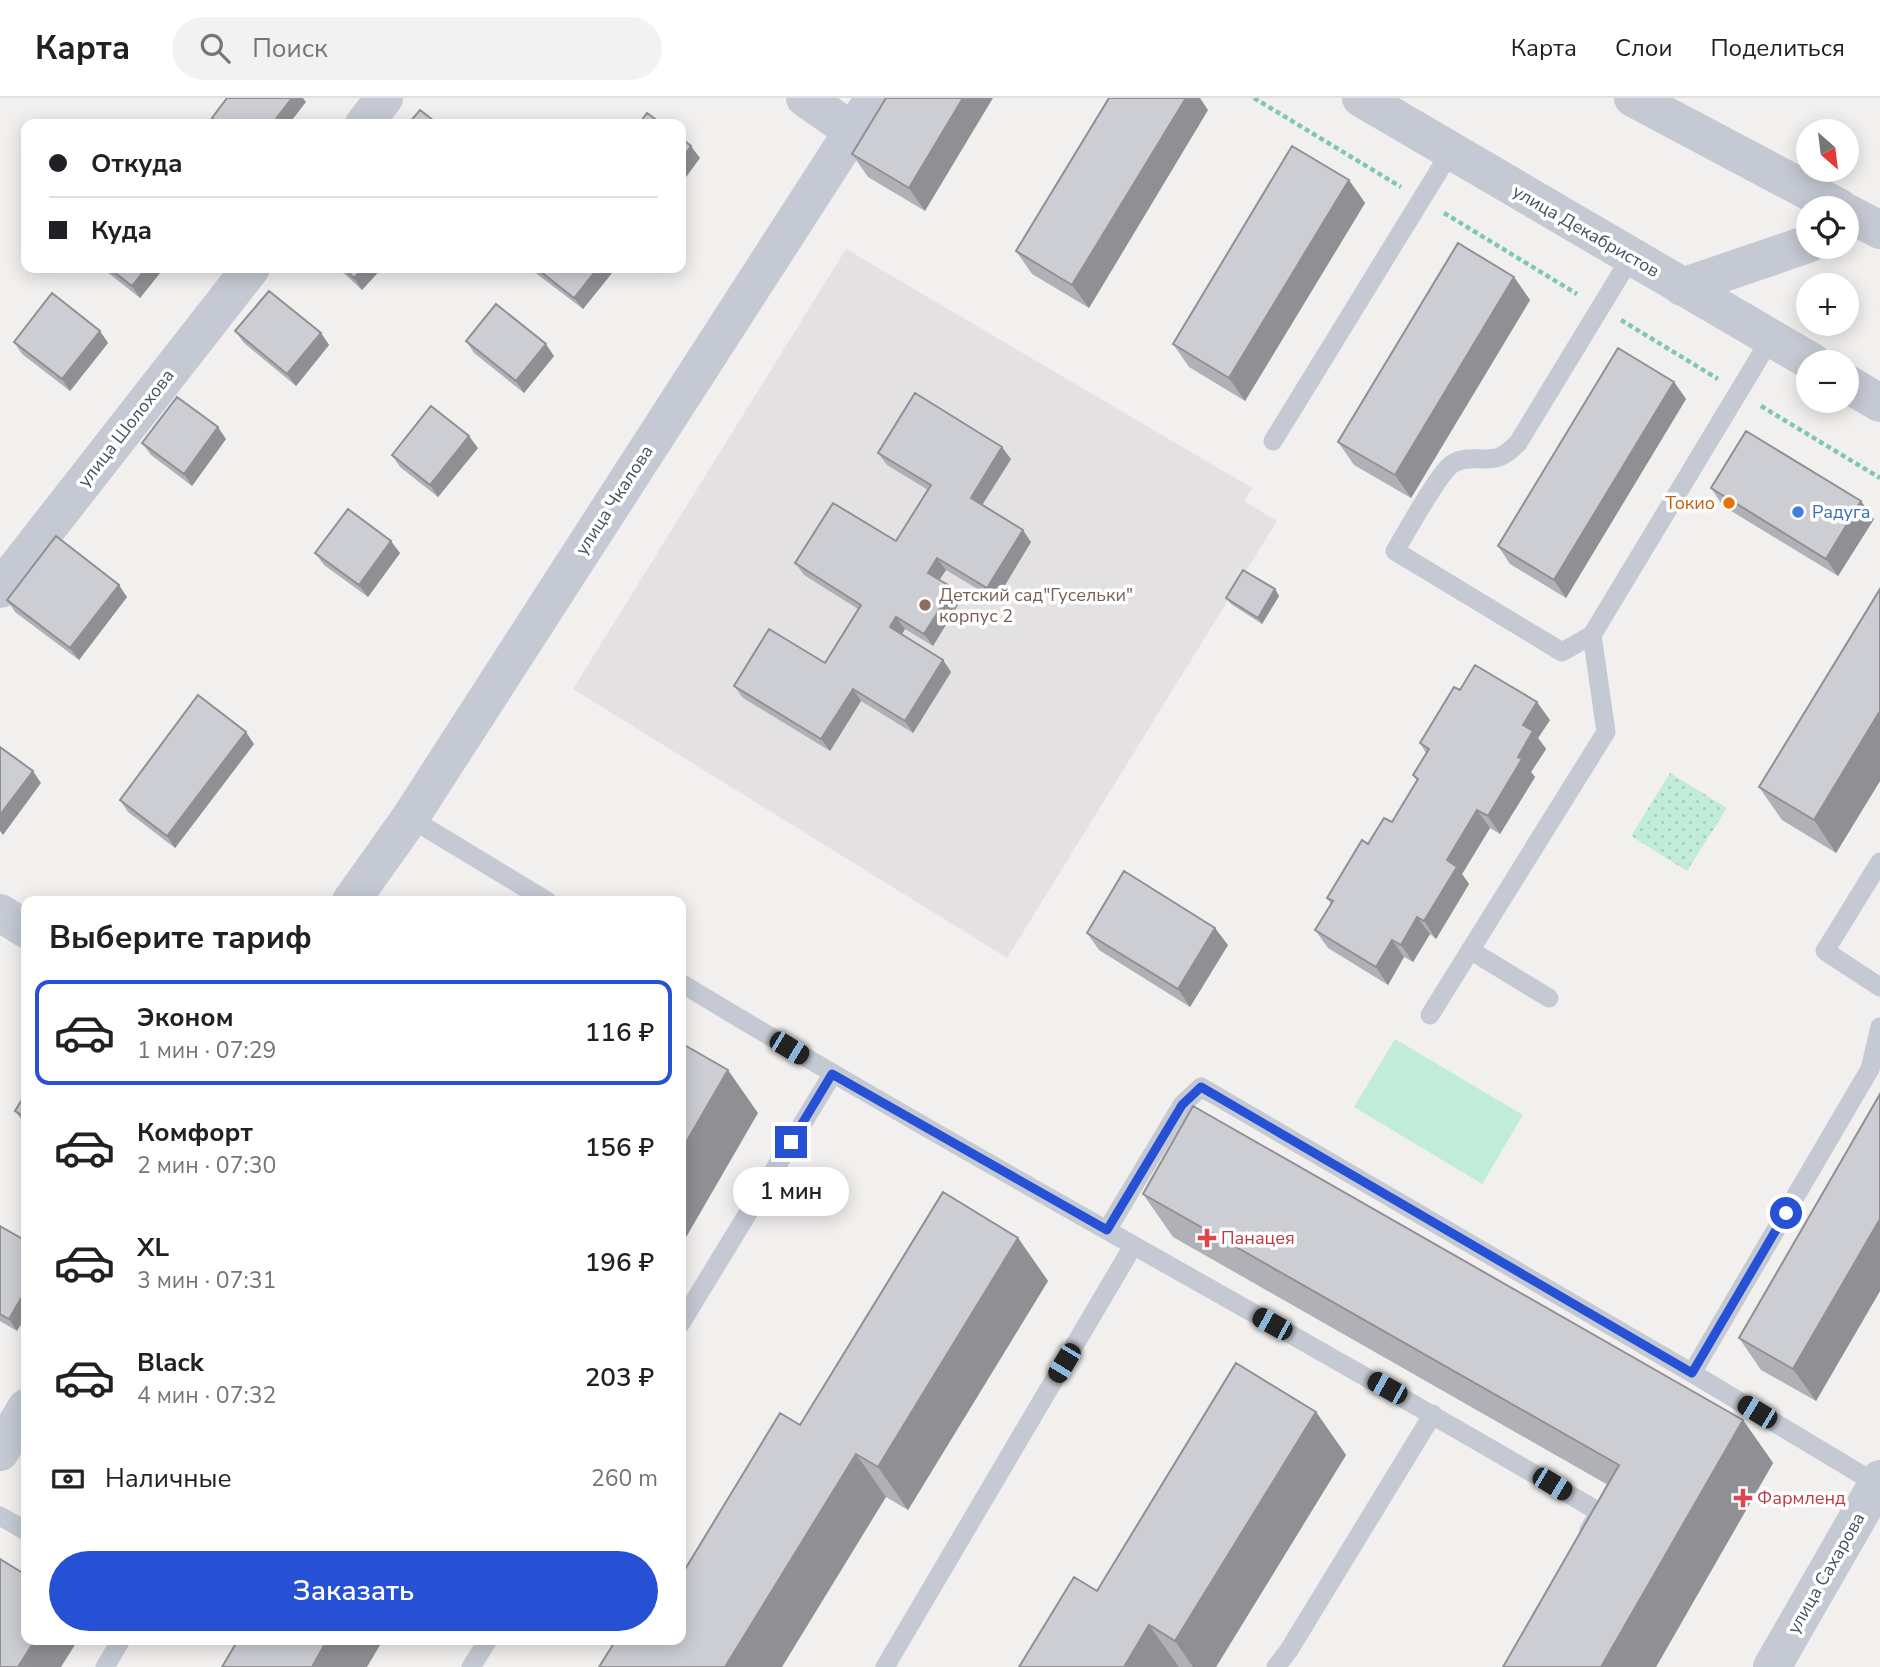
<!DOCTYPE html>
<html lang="ru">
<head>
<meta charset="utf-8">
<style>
	body { margin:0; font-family:"Nunito Sans",sans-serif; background:#f2f2f2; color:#202124; height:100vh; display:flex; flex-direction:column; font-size:26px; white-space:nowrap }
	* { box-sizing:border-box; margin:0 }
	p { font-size:23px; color:#757577 }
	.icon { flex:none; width:38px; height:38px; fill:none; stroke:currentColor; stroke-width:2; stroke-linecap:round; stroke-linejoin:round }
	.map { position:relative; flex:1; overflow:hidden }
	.side { position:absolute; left:21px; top:798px; width:665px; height:749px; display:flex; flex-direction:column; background:#fff; border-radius:14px; box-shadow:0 4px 18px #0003 }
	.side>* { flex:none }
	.banner { position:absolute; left:21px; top:21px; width:665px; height:154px; border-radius:14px; box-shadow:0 4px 18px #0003; display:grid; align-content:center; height:154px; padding:0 28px; background:#fff }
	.needle { width:46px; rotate:152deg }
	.controls { position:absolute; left:1796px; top:21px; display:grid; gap:14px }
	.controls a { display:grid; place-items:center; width:63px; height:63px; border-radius:50%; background:#fff; box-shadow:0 4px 18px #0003; font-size:35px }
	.end { position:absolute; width:32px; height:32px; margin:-16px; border:9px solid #2651d5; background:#fff; box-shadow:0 0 0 4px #fff }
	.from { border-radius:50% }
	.bubble { position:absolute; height:49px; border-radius:24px; background:#fff; box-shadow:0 4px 18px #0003; font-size:23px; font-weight:600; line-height:49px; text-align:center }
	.car { position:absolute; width:21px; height:42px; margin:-21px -10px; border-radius:9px; box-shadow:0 0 5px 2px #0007; background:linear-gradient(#222 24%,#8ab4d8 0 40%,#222 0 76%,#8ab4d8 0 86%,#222 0) }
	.banner b { display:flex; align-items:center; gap:24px; height:66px; font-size:26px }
	.banner b+b { border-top:2px solid #e0e0e0 }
	.banner i { width:18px; height:18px; background:#202124 }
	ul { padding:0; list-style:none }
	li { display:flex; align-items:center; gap:21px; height:105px; margin:0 14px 10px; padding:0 14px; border:4px solid transparent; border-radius:14px }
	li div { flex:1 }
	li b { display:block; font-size:26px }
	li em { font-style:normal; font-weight:600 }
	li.active { border-color:#2651d5 }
	li>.icon { width:63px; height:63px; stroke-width:1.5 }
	h2 { padding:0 28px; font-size:32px; line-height:84px }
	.pay { display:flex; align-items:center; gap:18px; height:77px; padding:0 28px; font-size:26px }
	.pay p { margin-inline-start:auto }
	.primary-button { display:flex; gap:14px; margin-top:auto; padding:14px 28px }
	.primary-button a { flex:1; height:80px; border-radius:42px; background:#2651d5; color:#fff; font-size:28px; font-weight:600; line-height:80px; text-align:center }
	header { display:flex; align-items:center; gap:42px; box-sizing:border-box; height:98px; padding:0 35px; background:#fff; border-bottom:2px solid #e0e0e0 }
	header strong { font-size:33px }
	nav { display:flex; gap:38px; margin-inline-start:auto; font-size:24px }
	.search { width:490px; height:63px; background:#f2f2f2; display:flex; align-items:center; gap:18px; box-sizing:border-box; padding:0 24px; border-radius:38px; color:#757577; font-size:26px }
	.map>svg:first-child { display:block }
	.education { fill:#e3e1e1 }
	.green { fill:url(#green-dots) }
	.pitch { fill:#c1ecda }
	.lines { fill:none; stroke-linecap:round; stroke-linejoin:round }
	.path { stroke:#7cc8b1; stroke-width:4.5; stroke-dasharray:5 3.5; stroke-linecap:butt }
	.service { stroke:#c4c9d3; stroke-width:19 }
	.minor { stroke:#c4c9d3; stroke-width:38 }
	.tertiary { stroke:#c4c9d3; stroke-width:38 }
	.wall { fill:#b0b1b6 }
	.shaded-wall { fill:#909094 }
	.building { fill:#cdced4; stroke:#909094; stroke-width:2 }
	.route { stroke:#2651d5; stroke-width:9 }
	.food-dot { fill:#e8710a; stroke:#fff; stroke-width:2.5 }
	.shop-dot { fill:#3f7fe0; stroke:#fff; stroke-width:2.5 }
	.education-dot { fill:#8d6e63; stroke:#fff; stroke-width:2.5 }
	.health-dot { fill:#e0444e; stroke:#fff; stroke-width:2.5 }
	.labels { text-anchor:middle; stroke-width:7; stroke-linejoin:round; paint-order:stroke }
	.street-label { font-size:18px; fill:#494f5b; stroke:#fff }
	.food-label { font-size:18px; fill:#c56008; stroke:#fff; text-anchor:end }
	.shop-label { font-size:18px; fill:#366cbe; stroke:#fff; text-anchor:start }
	.education-label { font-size:18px; fill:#785e54; stroke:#fff; text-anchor:start }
	.health-label { font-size:18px; fill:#be3a42; stroke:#fff; text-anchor:start }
</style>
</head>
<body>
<header>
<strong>Карта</strong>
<div class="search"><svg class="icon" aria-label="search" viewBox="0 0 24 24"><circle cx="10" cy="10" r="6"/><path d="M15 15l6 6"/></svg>Поиск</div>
<nav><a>Карта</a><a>Слои</a><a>Поделиться</a></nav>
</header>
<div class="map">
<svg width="1880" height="1569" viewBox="0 0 1880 1569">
	<defs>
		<pattern id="green-dots" width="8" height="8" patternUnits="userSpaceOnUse" patternTransform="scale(1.75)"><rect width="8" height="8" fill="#c1ecda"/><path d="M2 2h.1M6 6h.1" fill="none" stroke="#a7ccbd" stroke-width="1.8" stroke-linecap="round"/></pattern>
	</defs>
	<rect width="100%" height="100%" fill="#f2f0ef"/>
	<path class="education" d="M846,151L1252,390L1244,403L1277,423L1007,860L573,591Z"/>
	<path class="green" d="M1670,675L1727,710L1687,773L1631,738Z"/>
	<path class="pitch" d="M1395,941L1523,1017L1482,1086L1354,1009Z"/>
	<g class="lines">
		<path class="path" d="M1254,0L1401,89
			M1444,115L1577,196
			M1621,222L1718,281
			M1761,308L1880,380"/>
		<path class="service" d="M1273,343L1451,53
			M1592,537L1562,554L1395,453C1406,435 1438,376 1452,366C1465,357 1481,363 1496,360C1505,358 1512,351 1518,345L1631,159
			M410,720L547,803
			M1880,764L1825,853L1880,889
			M1470,852L1549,900
			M681,885C983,1068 1295,1234 1599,1414L1589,1432
			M1430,917L1606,634L1592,537L1771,240
			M1107,1132L1182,1007L1201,989L1692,1275L1877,1386
			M681,1225L832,977
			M1692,1275L1870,971L1880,929
			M0,1418L26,1433
			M105,1569L121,1542
			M471,1569L488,1542
			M885,1569L1133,1148
			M1276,1569L1289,1552L1433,1316"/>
		<path class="minor" d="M805,0L852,33
			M1361,0L1812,264
			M364,26L384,0
			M1682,189L1808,146
			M1846,285L1880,305
			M0,491L251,170
			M351,803L410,720L874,0
			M0,815L26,831
			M0,1354L26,1310
			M1772,1569L1880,1381"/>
		<path class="tertiary" d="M1633,0L1840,110
			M1846,114L1880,132"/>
	</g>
	<path class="wall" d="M886,0L925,113L868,79L852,56Z
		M1208,12L1089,210L1032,176L1016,153Z
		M1349,82L1365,105L1245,303L1189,269L1173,246Z
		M102,170H164L140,200Z
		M338,170H382L362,192Z
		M529,170H616L583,211Z
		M1514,179L1530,202L1411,400L1354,367L1338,344Z
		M100,233L108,245L70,293L22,256L14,244Z
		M235,233L321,235L329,247L296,288L244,245Z
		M466,243L554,258L524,295L474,255Z
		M1674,284L1686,301L1566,500L1510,466L1498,448Z
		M226,341L192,388L151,357L142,345Z
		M478,350L438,399L400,369L392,357Z
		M878,355L1011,361L982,407L1031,444L996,502L946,472L939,482L953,490L961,502L933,548L905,531L902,536L943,562L951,574L913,635L861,603L830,653L743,600L734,588L825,565L858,511L804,477L795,465L896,443L928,392L887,367Z
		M1711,390L1874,421L1838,478L1723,408Z
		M315,455H400L368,499L324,467Z
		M1275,491L1279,498L1262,526L1231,506L1226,500Z
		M1880,491V683L1836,755L1782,722L1759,689Z
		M127,499L79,562L15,514L7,502Z
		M1460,592L1550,622L1538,640L1546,651L1531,674L1535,679L1500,736L1490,730L1462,776L1469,786L1436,841L1430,836L1413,864L1404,859L1388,887L1328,850L1315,832L1331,806L1327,800L1368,746L1392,724L1417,683L1413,677L1426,655L1420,645Z
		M254,646L175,750L128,714L120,702Z
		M1087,835L1228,847L1190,909L1099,852Z
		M26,995V1027L24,1025L15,1013Z
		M1880,996V1193L1816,1303L1761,1272L1739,1240Z
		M1143,1096L1743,1322L1773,1365L1656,1569H1503L1608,1387L1173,1139Z
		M0,1128L17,1233L0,1223Z
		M1018,1140L1048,1183L908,1412L886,1399L681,1542L800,1327Z
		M1316,1314L1346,1357L1216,1569H1019L1097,1493Z"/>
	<path class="shaded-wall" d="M292,0H303L306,4L289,26H272Z
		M963,0H993L925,113L909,90Z
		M1186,0H1200L1208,12L1089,210L1072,187Z
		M691,48L700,60L681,86V62Z
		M1349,82L1365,105L1245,303L1229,280Z
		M146,170H164L140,200L132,188Z
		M363,170H382L362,192L354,180Z
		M598,170H616L583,211L574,200Z
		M1514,179L1530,202L1411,400L1395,377Z
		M100,233L108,245L70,293L62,281Z
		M321,235L329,247L296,288L287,276Z
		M546,246L554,258L524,295L516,283Z
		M1674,284L1686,301L1566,500L1554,482Z
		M218,329L226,341L192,388L184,376Z
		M469,338L478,350L438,399L430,387Z
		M1002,349L1011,361L979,412L971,400Z
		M1861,403L1874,421L1838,478L1826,461Z
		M1023,432L1031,444L996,502L987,490Z
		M391,443L400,455L368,499L359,487Z
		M937,460L946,472L936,487L928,475Z
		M119,487L127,499L79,562L70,550Z
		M953,490L961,502L933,548L924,536Z
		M1275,491L1279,498L1262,526L1258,520Z
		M896,519L905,531L899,541L890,529Z
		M943,562L951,574L913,635L905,623Z
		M853,591L861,603L830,653L821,641Z
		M1537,604L1550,622L1538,640L1546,651L1531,674L1535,679L1500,736L1488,718L1523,627Z
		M1880,613V683L1836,755L1814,722Z
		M246,634L254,646L175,750L167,738Z
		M33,673L41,685L3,737L0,733V717Z
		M1477,712L1490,730L1462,776L1469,786L1436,841L1424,823L1447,762Z
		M1417,819L1430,836L1413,864L1401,847Z
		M1215,830L1228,847L1190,909L1178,891Z
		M1392,842L1404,859L1388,887L1376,869Z
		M728,972L758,1015L681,1148V1053Z
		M1880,1121V1193L1816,1303L1793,1271Z
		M1018,1140L1048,1183L908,1412L878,1369Z
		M26,1192V1218L17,1233L9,1221Z
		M1316,1314L1346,1357L1216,1569H1193L1175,1543Z
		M1743,1322L1773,1365L1656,1569H1601Z
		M856,1356L886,1399L782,1569H725Z
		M1149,1527L1179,1569H1124Z
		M35,1542H78L61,1569H18Z
		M327,1542H383L367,1569H312Z"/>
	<path class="building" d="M227,0H292L272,26H220L212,20Z
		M886,0H963L909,90L852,56Z
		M1109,0H1186L1072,187L1016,153Z
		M420,12L438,26H408Z
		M647,15L662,26H639Z
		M681,40L691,48L681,62Z
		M1292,48L1349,82L1229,280L1173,246Z
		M1458,145L1514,179L1395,377L1338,344Z
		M109,170H146L132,188Z
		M343,170H363L354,180Z
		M536,170H598L574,200Z
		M269,193L321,235L287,276L235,233Z
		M52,195L100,233L62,281L14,244Z
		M496,206L546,246L516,283L466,243Z
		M1618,250L1674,284L1554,482L1498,448Z
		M915,295L1002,349L971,400L1023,432L987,490L937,460L928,475L953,490L924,536L896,519L890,529L943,562L905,623L853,591L821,641L734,588L769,531L825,565L861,507L795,465L833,405L896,443L931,387L878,355Z
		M177,299L218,329L184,376L142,345Z
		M431,308L469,338L430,387L392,357Z
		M1746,333L1861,403L1826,461L1711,390Z
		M348,411L391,443L359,487L315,455Z
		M56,438L119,487L70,550L7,502Z
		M1243,472L1275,491L1258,520L1226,500Z
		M1880,491V613L1814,722L1759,689Z
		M1475,567L1537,604L1523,627L1533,633L1518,659L1522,661L1488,718L1477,712L1447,762L1457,769L1424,823L1417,819L1401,847L1392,842L1376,869L1315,832L1333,803L1327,800L1362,742L1368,746L1384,720L1392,724L1418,681L1413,677L1429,651L1420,645L1454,589L1460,592Z
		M198,597L246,634L167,738L120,702Z
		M0,649L33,673L0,717Z
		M1124,773L1215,830L1178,891L1087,835Z
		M681,945L728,972L681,1053Z
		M26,995V1020L15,1013Z
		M1880,996V1121L1793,1271L1739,1240Z
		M1193,1008L1743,1322L1601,1569H1503L1619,1367L1143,1096Z
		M943,1094L1018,1140L878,1369L856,1356L725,1569H599L616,1542H681V1478L780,1315L800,1327Z
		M0,1128L26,1143V1192L9,1221L0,1216Z
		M1236,1265L1316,1314L1175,1543L1149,1527L1124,1569H1019L1074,1479L1097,1493Z
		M0,1461L26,1477V1542H35L18,1569H0Z
		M238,1542H327L312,1569H222Z"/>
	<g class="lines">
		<path class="route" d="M791,1044L832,976L1107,1132L1182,1007L1201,989L1692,1275L1786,1115"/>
	</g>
	<circle class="food-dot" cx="1729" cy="405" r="7"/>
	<circle class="shop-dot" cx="1798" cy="414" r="7"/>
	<circle class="education-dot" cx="925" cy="507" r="7"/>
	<g class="health-dot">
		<path d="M1203.5 1129.5h7v7h7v7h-7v7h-7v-7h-7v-7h7z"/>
		<path d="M1739.5 1389.5h7v7h7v7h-7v7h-7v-7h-7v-7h7z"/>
	</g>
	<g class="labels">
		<g class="street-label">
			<text transform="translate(1586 133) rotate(30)" y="6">улица Декабристов</text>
			<text transform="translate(126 330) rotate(-52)" y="6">улица Шолохова</text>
			<text transform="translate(614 402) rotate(-57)" y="6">улица Чкалова</text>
			<text transform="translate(1826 1475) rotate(-60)" y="6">улица Сахарова</text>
		</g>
		<g class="food-label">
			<text x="1715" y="411">Токио</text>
		</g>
		<g class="shop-label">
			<text x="1812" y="420">Радуга</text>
		</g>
		<g class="education-label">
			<text x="939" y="503">Детский сад"Гусельки"<tspan x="939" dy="21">корпус 2</tspan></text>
		</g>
		<g class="health-label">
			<text x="1221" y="1146">Панацея</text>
			<text x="1757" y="1406">Фармленд</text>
		</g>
	</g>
</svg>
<div class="controls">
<a><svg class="needle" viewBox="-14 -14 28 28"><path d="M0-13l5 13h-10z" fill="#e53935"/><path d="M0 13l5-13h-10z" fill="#757577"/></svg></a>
<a><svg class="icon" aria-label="locate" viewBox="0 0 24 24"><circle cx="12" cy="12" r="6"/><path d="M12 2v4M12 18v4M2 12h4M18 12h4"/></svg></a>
<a>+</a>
<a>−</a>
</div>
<i class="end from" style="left:1786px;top:1115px"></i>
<i class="end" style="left:791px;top:1044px"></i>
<div class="bubble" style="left:733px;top:1069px;width:116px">1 мин</div>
<i class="car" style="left:789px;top:950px;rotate:121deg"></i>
<i class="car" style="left:1272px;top:1226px;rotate:299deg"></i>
<i class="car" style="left:1064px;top:1265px;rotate:211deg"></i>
<i class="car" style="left:1387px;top:1290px;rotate:299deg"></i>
<i class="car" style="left:1757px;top:1314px;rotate:301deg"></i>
<i class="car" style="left:1552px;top:1386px;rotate:121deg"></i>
<div class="banner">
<b><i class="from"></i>Откуда</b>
<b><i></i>Куда</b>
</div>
<section class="side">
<h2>Выберите тариф</h2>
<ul>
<li class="active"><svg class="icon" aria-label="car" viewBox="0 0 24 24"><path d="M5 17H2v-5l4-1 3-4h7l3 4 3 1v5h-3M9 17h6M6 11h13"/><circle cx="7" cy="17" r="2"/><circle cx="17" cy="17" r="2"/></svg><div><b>Эконом</b><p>1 мин · 07:29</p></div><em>116 ₽</em></li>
<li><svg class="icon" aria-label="car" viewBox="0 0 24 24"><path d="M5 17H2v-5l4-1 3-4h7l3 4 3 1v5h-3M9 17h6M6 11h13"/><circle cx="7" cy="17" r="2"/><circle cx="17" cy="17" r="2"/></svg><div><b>Комфорт</b><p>2 мин · 07:30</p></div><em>156 ₽</em></li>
<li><svg class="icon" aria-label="car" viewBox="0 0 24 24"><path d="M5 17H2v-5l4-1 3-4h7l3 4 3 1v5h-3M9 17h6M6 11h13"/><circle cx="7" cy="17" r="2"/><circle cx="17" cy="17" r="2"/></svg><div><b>XL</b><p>3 мин · 07:31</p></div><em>196 ₽</em></li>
<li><svg class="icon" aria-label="car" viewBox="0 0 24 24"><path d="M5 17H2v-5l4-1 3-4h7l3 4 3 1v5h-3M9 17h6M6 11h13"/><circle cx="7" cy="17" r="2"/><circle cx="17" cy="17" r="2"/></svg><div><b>Black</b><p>4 мин · 07:32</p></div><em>203 ₽</em></li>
</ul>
<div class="pay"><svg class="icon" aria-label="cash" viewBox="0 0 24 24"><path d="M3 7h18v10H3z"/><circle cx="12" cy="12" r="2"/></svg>Наличные<p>260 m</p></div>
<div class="primary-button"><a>Заказать</a></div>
</section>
</div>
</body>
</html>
